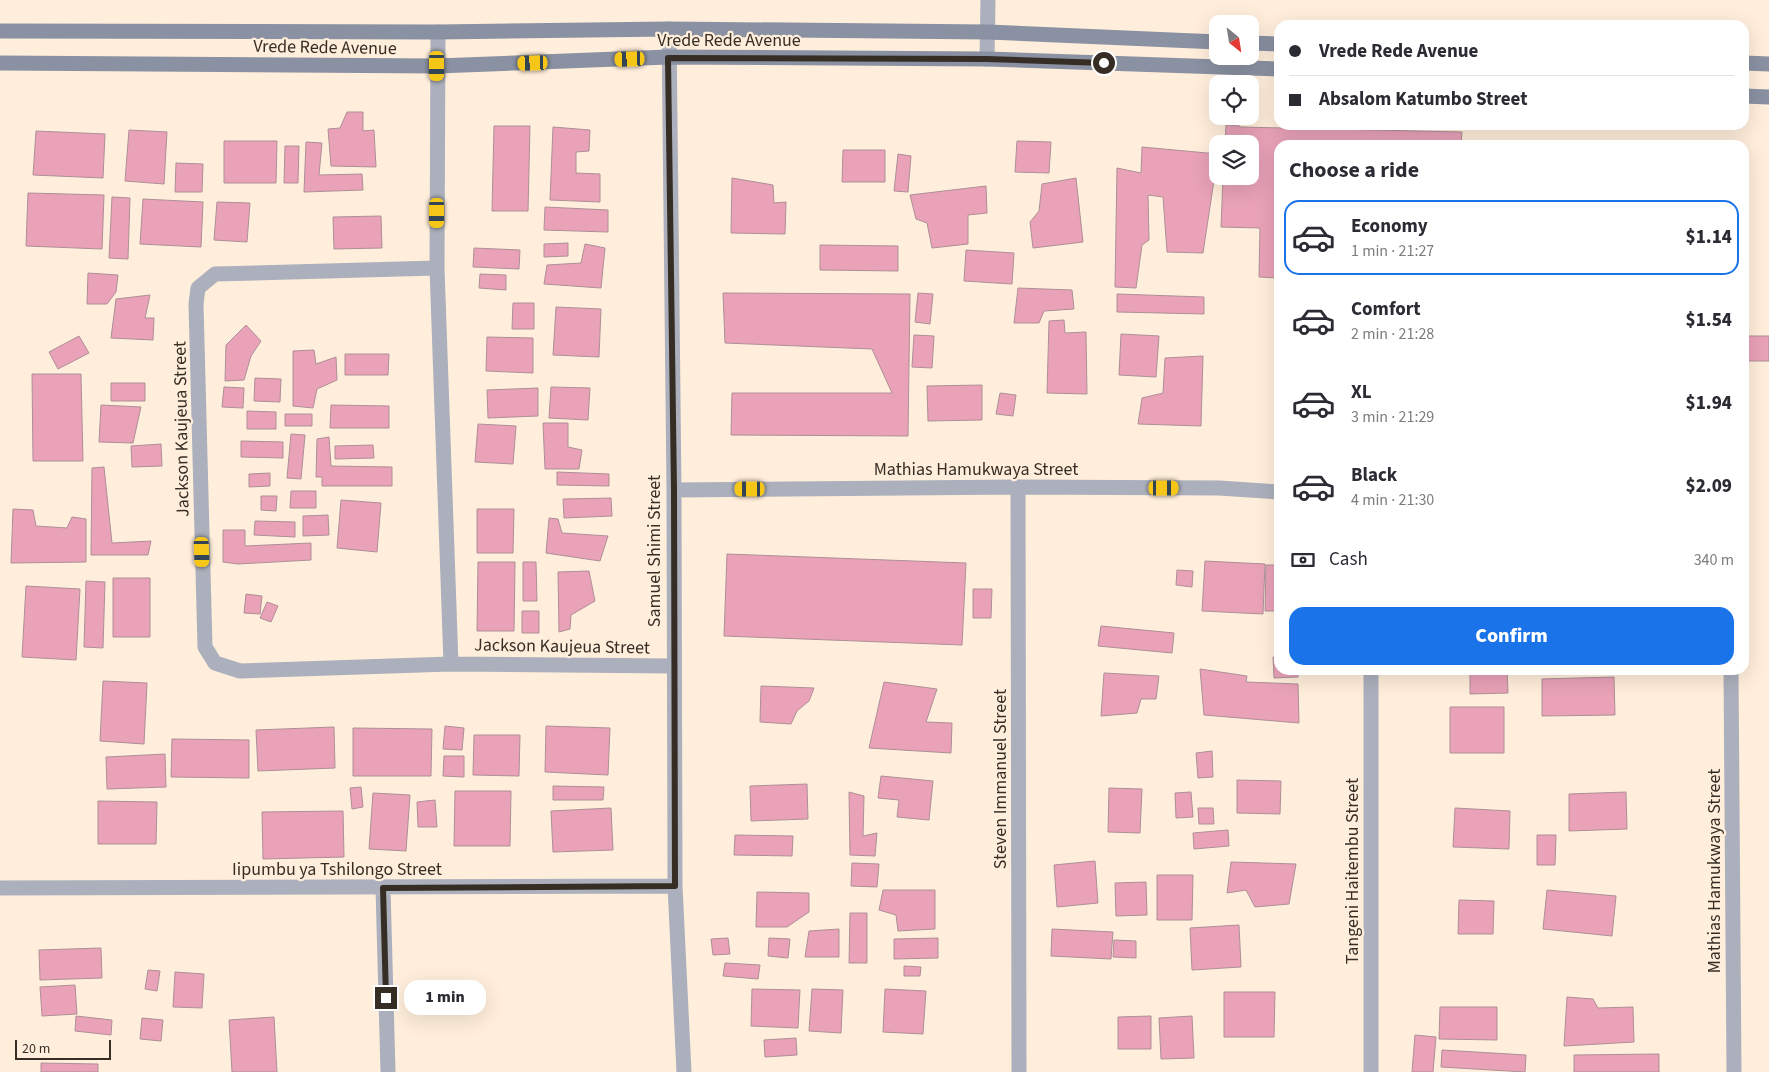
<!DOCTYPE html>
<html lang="en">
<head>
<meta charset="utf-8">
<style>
	body { margin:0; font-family:"Source Sans 3",sans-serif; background:#f2f2f3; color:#2b2b33; height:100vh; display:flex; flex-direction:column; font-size:19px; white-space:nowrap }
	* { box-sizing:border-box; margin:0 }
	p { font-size:16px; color:#7c7c81 }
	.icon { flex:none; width:28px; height:28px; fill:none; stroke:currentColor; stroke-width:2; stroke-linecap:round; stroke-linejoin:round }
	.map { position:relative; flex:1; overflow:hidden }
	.sheet { position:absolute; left:1274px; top:140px; width:475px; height:535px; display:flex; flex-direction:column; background:#fff; border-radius:15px; box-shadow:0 5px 20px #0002 }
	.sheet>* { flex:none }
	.guide { position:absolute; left:1274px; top:20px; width:475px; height:110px; border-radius:15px; box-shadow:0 5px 20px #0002; display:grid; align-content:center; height:110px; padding:0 15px; background:#fff }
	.needle { width:32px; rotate:150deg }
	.tools { position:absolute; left:1209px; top:15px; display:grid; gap:10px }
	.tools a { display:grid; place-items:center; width:50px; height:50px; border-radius:10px; background:#fff; box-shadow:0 5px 20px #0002; font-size:25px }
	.scale { position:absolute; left:15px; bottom:12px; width:96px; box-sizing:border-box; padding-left:5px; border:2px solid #362e25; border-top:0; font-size:14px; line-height:18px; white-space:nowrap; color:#362e25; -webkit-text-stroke:4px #ffeedb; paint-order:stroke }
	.end { position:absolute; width:22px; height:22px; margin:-11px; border:6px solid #362e25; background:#fff; box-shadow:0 0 0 2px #fff }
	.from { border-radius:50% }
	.bubble { position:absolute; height:35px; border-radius:15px; background:#fff; box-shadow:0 5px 20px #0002; font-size:16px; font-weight:800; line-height:35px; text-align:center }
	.car { position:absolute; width:15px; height:30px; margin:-15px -8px; border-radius:6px; box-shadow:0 0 4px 1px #0007; background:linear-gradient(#f5c518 24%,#345 0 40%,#f5c518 0 76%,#345 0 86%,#f5c518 0) }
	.guide b { display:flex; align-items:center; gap:18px; height:48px; font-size:19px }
	.guide b+b { border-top:1px solid #e1e1e2 }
	.guide i { width:12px; height:12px; background:#2b2b33 }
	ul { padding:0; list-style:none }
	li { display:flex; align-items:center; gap:15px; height:75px; margin:0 10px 8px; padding:0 5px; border:2px solid transparent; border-radius:15px }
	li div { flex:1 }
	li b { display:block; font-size:19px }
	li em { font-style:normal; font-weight:800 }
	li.on { border-color:#1a73e8 }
	li>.icon { width:45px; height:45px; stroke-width:1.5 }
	h2 { padding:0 15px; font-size:22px; line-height:60px }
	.pay { display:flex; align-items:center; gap:12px; height:55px; padding:0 15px; font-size:19px }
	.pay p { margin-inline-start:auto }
	.cta { display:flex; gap:10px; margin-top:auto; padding:10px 15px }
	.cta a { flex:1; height:58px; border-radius:15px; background:#1a73e8; color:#fff; font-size:20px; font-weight:800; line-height:58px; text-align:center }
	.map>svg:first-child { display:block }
	.building { fill:#e9a2b8; stroke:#ae8f97 }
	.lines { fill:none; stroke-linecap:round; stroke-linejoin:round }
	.street { stroke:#abb0bc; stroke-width:15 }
	.secondary { stroke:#8a91a2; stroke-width:15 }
	.route { stroke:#362e25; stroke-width:6 }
	.labels { text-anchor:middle; stroke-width:4.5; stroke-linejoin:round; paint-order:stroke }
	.street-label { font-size:18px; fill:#362e25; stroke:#ffeedb }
</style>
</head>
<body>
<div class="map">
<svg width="1769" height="1072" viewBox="0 0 1769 1072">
	<rect width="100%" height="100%" fill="#ffeedb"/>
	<path class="building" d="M347,112H363V131L374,130L376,167L331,166L328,129L340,128Z
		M1226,125L1240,126V127L1462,132L1461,145H1279V278L1259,277L1260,228L1221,227L1223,178L1250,176V144H1225Z
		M494,126H530L528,211H492Z
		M553,127L590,130L589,151L576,152V173L600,174V202L550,200Z
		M129,130L167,132L164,184L125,181Z
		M36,131L105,134L103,178L33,175Z
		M224,141H277L276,183H224Z
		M1017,141L1051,142L1049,173L1015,172Z
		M306,142L322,143L319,175L362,174L363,190L304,192Z
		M285,146H299L298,183H284Z
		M1142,147L1218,154L1203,253L1167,252L1163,197L1148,195L1149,240L1142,245L1136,288L1115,287L1117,168L1141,173Z
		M843,150H885V182H842Z
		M898,154L911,156L908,192L894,191Z
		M176,163L203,164L202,192H175Z
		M732,178L773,185L774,203L786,202L785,234L731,233Z
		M1076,178L1083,242L1033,248L1030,222L1039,211L1042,184Z
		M986,186L987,213L968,215V244L932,248L927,223L916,219L910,195Z
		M28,193L104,195L102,249L26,246Z
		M112,197L130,198L128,259L109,258Z
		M143,199L203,202L201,247L140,244Z
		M217,202L250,203L247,242L214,240Z
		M545,207L608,210V232L544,230Z
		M381,216L382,248L334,249L333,217Z
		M568,243V256L544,257V244Z
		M585,244L605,248L601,288L544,284L547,265L581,263Z
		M820,245L898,246V271L820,270Z
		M474,248L520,250L519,269L473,267Z
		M966,250L1014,253L1012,284L964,281Z
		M88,273L118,275L116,292L107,304H87Z
		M480,274L506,275V290L479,288Z
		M1018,288L1072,290L1074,309L1044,311L1039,323H1014Z
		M723,293L910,294L908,436L731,435L732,393H892L872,349L725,343Z
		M918,293L933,294L930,324L915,322Z
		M1117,294L1204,297V314L1117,312Z
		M150,295L145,318H154L153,340L111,338L116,299Z
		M513,303H534V329H512Z
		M556,307L601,309L599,357L553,355Z
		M1064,320L1065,333L1086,332L1087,394L1047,393L1049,321Z
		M246,325L261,341L251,356L244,380L225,381L226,345Z
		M1121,334L1159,336L1156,377L1119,375Z
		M914,335L934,336L932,368L912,367Z
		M79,336L89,353L58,369L49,352Z
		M1744,336H1769V361H1744Z
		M487,337L533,338V373L486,371Z
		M314,350L316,364L336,357L337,380L317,389L313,408L293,406V351Z
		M345,354H389L388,375H345Z
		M1203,356L1201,426L1138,424L1142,398L1163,393L1165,358Z
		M32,374H81L83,461H33Z
		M255,378L281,379L280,402L254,401Z
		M111,383H145V401H111Z
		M982,385V420L928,421L927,386Z
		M224,387L244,388L243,408L222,407Z
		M551,387L590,388L588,420L549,418Z
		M538,388V416L488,418L487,390Z
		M1000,393L1016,395L1013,416L996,414Z
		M101,405L141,407L133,443L99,442Z
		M331,405L389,406V428H330Z
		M247,411L276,412V429H247Z
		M285,414H312V426H285Z
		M543,423H568V447L582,450L579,469H545Z
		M478,424L516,426L513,464L475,462Z
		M291,434L305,435L301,479L287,478Z
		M329,437L331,466L392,467V486H322V477H316L317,439Z
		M241,441L283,442V458L241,457Z
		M161,444L162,466L132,467L131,446Z
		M373,445L374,458L335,459V446Z
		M104,467L112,543L151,541L148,555H91L92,468Z
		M557,472L609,474V486L557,485Z
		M270,473V486L249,487V474Z
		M291,491H316V508H290Z
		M261,496H277L276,511L261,510Z
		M611,498L612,516L564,518L563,499Z
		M341,500L381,503L377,552L337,548Z
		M13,509L33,510L36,526L67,528L72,517L86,519V562L11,563Z
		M477,509H514L513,553H477Z
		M328,515L329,535L303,536V516Z
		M549,518L558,519L562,533L608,536L600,561L546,553Z
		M255,521L295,522V537L254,535Z
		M223,530H245V546L311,543V560L238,564L223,562Z
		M727,554L966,563L962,645L724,636Z
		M1205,561L1265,564L1263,614L1202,611Z
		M478,562H515L514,631H477Z
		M523,562H536L537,601H523Z
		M1266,565H1279V611H1265Z
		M1177,570L1193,571L1192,587L1176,585Z
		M589,571L595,601L571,615L570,629L559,632L558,572Z
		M113,578H150V637H113Z
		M86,581L105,582L103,648L84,647Z
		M26,586L80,589L76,660L22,657Z
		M973,589H992L991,618H973Z
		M246,594L262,596L260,614L244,613Z
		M267,602L278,606L271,622L260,618Z
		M522,611H539V633H522Z
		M1275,620H1279V647H1275Z
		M1101,626L1174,633L1172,653L1098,646Z
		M1273,657H1279V670H1298V677L1274,678Z
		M1200,669L1247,676L1246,682L1298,684L1299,723L1204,715Z
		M1470,670H1507L1508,693L1470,694Z
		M1104,673L1159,676L1156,699H1141L1137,713L1101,716Z
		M1614,677L1615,715L1542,716V679Z
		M103,681L147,683L144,744L100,741Z
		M884,682L937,689L926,722L952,723L951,753L869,748Z
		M761,686L814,688L809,701L797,711L791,724L760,722Z
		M1450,707H1504V753H1450Z
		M445,726L464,728L462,750L443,749Z
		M546,726L610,728L608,775L545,772Z
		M334,727L335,768L258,771L256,730Z
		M353,728L432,729L431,776H353Z
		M474,735H520L519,776L473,775Z
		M172,739L249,740V778L171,777Z
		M1212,751L1213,777L1198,778L1196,753Z
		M165,754L166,787L107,789L106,757Z
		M444,756H464V777L443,776Z
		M881,776L933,781L929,820L897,817L899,800L878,798Z
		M1237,780L1281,781L1280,814L1237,813Z
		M807,784L808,819L751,821L750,786Z
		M553,786L604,787L603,800H553Z
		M361,787L363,807L352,809L350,788Z
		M1109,788L1142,789L1140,833L1108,832Z
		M455,791H511L510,846H454Z
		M849,792L864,796L863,836L877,833L875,856L850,855Z
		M1191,792L1193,817L1176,818L1175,793Z
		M1626,792L1627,829L1569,831V794Z
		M373,793L410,795L406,851L369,849Z
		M435,800L437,827H418L417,802Z
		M98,801L157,802L156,844H98Z
		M611,808L613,850L553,852L551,811Z
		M1198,808H1213L1214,824H1199Z
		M1455,808L1510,811L1509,849L1453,847Z
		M343,811L344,857L263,859L262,812Z
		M1228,830L1229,846L1194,849L1193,833Z
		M735,835L793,836L792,856L734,855Z
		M1537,835H1556L1555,865H1537Z
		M1095,861L1098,903L1057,907L1054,865Z
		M1231,862L1296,864L1289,904L1255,907L1246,890L1227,893Z
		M852,863L879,864L877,887L851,886Z
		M1157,875H1193L1192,920H1157Z
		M1146,882L1147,915L1116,916L1115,883Z
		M883,890H935V929L898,931L896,915L879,910Z
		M1547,890L1616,896L1612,936L1543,929Z
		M757,892L809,893V912L787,927H756Z
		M1459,900L1494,901L1493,934H1458Z
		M850,913H867V963H849Z
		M1239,925L1241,967L1192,970L1190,928Z
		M839,929V957H805L809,931Z
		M1052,929L1113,932L1111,959L1051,956Z
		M728,938L730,954L713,955L711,939Z
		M769,938L790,939L788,958L768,956Z
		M938,938V958L894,959V939Z
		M1114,940L1136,941V958L1113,957Z
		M101,948L102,978L40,980L39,950Z
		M725,963L760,965L758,979L723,976Z
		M904,966L921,967L920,976H904Z
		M148,970L160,971L157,991L145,989Z
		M175,972L204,974L202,1008L173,1007Z
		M75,985L77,1014L42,1016L40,987Z
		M752,989L800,990L798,1028L751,1026Z
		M812,989L843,990L841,1033L809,1031Z
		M885,989L926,991L923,1034L883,1032Z
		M1224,992H1275L1274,1037H1224Z
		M1567,997L1593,999L1598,1008L1633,1007L1634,1042L1564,1046Z
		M1440,1007H1497V1040L1439,1039Z
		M76,1016L112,1020L111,1035L75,1031Z
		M1151,1016V1049H1118V1017Z
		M1192,1016L1194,1058L1161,1059L1159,1018Z
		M274,1017L277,1072H232L229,1020Z
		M142,1018L163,1020L161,1041L140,1039Z
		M1415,1035L1436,1037L1433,1072H1412Z
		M796,1038L797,1055L765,1057L764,1040Z
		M1442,1050L1526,1055L1525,1072L1441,1067Z
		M1659,1054V1072H1574V1055Z
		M41,1063L98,1064V1072H41Z"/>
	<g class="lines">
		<path class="street" d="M669,29L674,490L675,886L684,1072
			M438,32L437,268L451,664
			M987,59L988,0
			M437,268L215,274L198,288L196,304L205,647L215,663L240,671L451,664L672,666
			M1018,487L1019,1072
			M674,490L1018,487L1219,488L1279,492
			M1731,670L1734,1072
			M0,888L675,886
			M383,888L388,1072
			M1371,1072V670"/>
		<path class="secondary" d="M0,31L438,32L669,29L988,32L1218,42
			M1250,43L1279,44
			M0,63L437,66L668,57L987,59L1279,69
			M1744,63L1769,64
			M1744,96L1769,97"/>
	</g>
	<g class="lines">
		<path class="route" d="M386,998L383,888L675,886L674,490L668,58L987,59L1104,63"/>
	</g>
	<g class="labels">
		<g class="street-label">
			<text x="729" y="46">Vrede Rede Avenue</text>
			<text transform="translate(325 47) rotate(1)" y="6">Vrede Rede Avenue</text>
			<text transform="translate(181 429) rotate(-91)" y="6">Jackson Kaujeua Street</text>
			<text x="976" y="475">Mathias Hamukwaya Street</text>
			<text transform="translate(654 551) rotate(-90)" y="6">Samuel Shimi Street</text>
			<text transform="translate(562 646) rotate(1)" y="6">Jackson Kaujeua Street</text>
			<text transform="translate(1000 779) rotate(-90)" y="6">Steven Immanuel Street</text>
			<text x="337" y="875">Iipumbu ya Tshilongo Street</text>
			<text transform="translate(1352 871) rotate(-90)" y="6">Tangeni Haitembu Street</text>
			<text transform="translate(1714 871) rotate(-90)" y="6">Mathias Hamukwaya Street</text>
		</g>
	</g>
</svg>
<div class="tools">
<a><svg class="needle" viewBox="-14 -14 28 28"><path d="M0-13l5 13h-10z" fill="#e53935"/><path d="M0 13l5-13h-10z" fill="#7c7c81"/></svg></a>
<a><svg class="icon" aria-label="locate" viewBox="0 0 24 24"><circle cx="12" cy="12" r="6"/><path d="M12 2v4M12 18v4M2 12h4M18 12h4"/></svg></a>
<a><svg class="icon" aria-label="layers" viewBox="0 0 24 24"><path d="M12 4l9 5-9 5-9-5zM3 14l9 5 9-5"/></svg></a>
</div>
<div class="scale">20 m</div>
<i class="end from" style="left:1104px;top:63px"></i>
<i class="end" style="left:386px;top:998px"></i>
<div class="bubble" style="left:404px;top:980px;width:82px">1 min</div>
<i class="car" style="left:630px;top:59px;rotate:268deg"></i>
<i class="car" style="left:533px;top:63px;rotate:268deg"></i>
<i class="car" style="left:437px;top:66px;rotate:180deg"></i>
<i class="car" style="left:437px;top:213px;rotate:180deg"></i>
<i class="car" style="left:1164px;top:488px;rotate:90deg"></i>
<i class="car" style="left:750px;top:489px;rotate:270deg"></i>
<i class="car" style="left:202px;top:552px;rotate:178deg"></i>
<div class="guide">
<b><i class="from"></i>Vrede Rede Avenue</b>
<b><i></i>Absalom Katumbo Street</b>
</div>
<section class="sheet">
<h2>Choose a ride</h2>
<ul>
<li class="on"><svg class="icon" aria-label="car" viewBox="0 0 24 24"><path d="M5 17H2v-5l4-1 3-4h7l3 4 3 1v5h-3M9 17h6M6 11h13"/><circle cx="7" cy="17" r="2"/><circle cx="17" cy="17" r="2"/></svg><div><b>Economy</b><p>1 min · 21:27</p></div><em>$1.14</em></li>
<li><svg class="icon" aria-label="car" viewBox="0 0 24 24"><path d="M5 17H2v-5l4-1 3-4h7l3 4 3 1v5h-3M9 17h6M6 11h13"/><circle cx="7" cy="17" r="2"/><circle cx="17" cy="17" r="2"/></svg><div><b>Comfort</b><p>2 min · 21:28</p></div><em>$1.54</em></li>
<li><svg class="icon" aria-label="car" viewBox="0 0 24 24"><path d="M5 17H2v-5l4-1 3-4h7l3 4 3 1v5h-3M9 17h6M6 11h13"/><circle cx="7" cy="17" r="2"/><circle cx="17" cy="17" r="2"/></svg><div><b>XL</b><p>3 min · 21:29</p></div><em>$1.94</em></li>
<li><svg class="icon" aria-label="car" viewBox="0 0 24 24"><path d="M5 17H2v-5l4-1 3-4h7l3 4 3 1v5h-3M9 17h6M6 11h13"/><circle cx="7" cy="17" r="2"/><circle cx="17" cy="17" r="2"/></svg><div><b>Black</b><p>4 min · 21:30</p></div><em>$2.09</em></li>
</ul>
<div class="pay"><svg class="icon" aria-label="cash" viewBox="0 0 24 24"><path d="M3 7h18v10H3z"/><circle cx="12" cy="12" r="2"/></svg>Cash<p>340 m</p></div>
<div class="cta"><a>Confirm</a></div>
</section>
</div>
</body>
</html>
